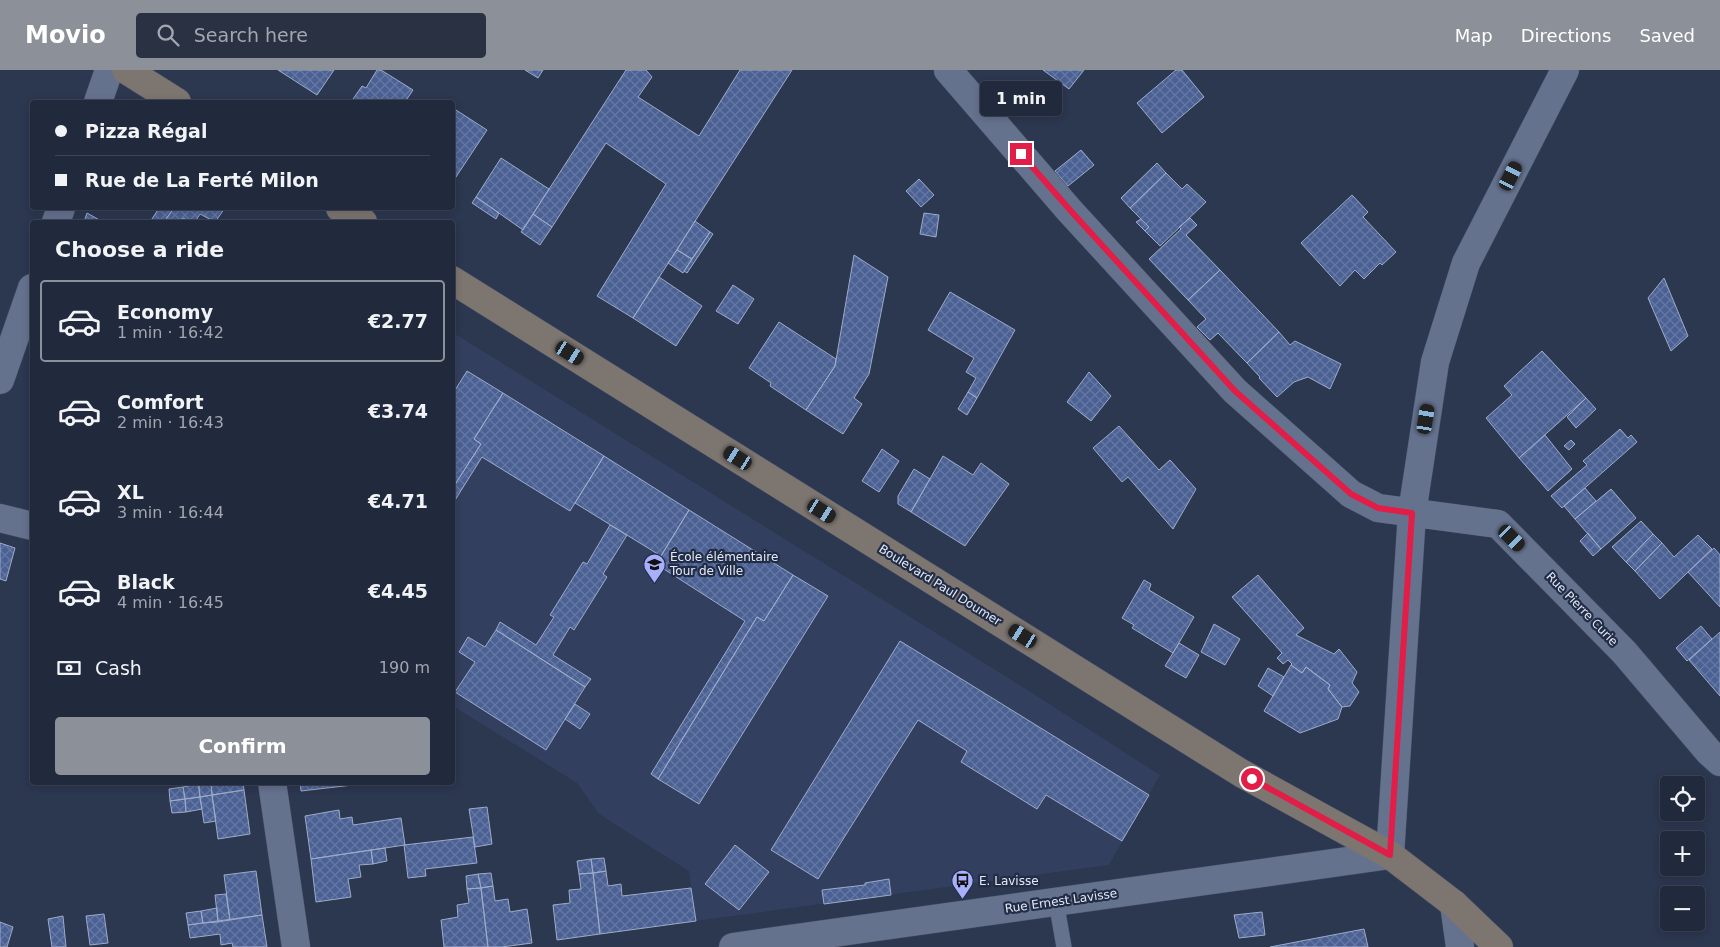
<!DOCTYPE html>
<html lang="en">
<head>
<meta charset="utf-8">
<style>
	body { margin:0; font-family:"DejaVu Sans",sans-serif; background:#293143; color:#f1f3f6; height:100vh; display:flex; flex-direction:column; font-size:19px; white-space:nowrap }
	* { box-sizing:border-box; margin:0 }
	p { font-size:16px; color:#a2a6af }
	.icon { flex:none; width:28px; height:28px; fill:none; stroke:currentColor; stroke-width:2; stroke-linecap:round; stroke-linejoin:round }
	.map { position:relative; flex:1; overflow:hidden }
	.side { position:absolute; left:30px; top:150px; width:425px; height:565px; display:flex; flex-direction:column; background:#21293c; border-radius:5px; box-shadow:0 2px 8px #0003,0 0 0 1px #3e4556 }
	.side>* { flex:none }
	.top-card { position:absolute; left:30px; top:30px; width:425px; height:110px; border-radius:5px; box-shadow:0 2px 8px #0003,0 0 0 1px #3e4556; display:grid; align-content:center; height:110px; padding:0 25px; background:#21293c }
	.fabs { position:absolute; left:1660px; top:706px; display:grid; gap:10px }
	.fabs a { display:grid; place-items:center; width:45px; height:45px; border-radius:5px; background:#21293c; box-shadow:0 2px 8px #0003,0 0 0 1px #3e4556; font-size:25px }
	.end { position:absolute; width:22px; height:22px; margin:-11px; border:6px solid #e11d48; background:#fff; box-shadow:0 0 0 2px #fff }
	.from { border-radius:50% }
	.bubble { position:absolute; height:35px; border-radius:5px; background:#21293c; box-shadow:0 2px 8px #0003,0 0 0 1px #3e4556; font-size:16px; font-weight:600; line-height:35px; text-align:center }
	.car { position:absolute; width:15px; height:30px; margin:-15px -8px; border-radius:6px; box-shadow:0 0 4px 1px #0007; background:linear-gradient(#222 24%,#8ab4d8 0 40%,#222 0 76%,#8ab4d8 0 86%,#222 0) }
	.top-card b { display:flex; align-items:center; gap:18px; height:48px; font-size:19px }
	.top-card b+b { border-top:1px solid #3e4556 }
	.top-card i { width:12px; height:12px; background:#f1f3f6 }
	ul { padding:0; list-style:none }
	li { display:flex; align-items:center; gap:15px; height:82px; margin:0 10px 8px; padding:0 15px; border:2px solid transparent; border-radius:5px }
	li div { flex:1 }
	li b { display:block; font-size:19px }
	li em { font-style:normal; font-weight:600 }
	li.current { border-color:#8c9099 }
	li>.icon { width:45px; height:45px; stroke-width:1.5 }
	h2 { padding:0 25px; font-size:22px; line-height:60px }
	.pay { display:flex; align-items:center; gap:12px; height:55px; padding:0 25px; font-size:19px }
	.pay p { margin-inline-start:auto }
	.action { display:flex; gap:10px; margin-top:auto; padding:10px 25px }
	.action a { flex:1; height:58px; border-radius:5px; background:#8c9099; color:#fff; font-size:20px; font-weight:600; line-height:58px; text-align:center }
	header { display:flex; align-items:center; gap:30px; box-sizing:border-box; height:70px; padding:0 25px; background:#8c9099; color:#fff }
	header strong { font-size:24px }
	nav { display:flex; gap:28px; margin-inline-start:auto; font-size:18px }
	.search { width:350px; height:45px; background:#293143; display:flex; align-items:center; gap:12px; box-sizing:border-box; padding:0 18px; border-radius:5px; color:#a2a6af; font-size:19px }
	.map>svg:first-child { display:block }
	.built { fill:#323f5e }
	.building { fill:url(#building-cross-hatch); stroke:#9dabc9 }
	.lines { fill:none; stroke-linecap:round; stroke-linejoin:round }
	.service-casing { stroke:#4a5368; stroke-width:16 }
	.minor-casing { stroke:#4a5368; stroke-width:29 }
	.secondary-casing { stroke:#4a5368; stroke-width:29 }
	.service { stroke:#65728e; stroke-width:15 }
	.minor { stroke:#65728e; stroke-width:28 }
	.secondary { stroke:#7d7570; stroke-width:28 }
	.route { stroke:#e11d48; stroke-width:6 }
	.labels { text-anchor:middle; stroke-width:4.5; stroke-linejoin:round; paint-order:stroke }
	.poi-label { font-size:12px; fill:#e2eafa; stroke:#222d45; text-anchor:start }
	.street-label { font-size:12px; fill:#e2eafa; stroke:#222d45 }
</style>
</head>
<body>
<header>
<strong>Movio</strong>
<div class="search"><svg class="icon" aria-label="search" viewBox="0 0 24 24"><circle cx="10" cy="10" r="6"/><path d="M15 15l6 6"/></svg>Search here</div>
<nav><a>Map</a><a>Directions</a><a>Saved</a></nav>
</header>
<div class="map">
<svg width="1720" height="877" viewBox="0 0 1720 877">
	<defs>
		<pattern id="building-cross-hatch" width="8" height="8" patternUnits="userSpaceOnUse" patternTransform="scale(1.25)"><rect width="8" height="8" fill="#4b6194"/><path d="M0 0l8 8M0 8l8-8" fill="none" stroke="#6578a4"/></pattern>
	</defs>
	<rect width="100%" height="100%" fill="#2c3750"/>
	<path class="built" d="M452,262L1026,619L1160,705L1109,795L696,851L689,801L599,744L577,713L453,636Z"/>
	<path class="building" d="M278,0H334L317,25Z
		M377,0H381L413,20L405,32H351L362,16L366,18Z
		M525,0H543L538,8Z
		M626,0H646L652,7L638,27L699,66L740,0H792L633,248L597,226L666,114L606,73L552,157L533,144Z
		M1043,0H1084L1069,19Z
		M1176,0H1182L1204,27L1162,63L1137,33Z
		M456,40L487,60L452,113V45Z
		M1081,80L1094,95L1068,116L1055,101Z
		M501,88L549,119L523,160L476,127Z
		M1157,93L1166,103L1130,138L1121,128Z
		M1166,103L1182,119L1187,114L1206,132L1160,176L1145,161L1149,157L1130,138Z
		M919,109L934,125L921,137L906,121Z
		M1352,125L1368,142L1363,147L1396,182L1382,195L1380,193L1364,209L1355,200L1340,216L1301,173Z
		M476,127L499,143L496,149L472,133Z
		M159,138H174L164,152H150Z
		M174,138H225L215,152L200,144L195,152H191L183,148L181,152H164Z
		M87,143L103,152H84Z
		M924,143L939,145L936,167L920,164Z
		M533,144L552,157L540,175L521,162Z
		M1190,148L1197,155L1186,165L1220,200L1188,230L1149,189L1181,159L1179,157Z
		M1141,149L1149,157L1145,161L1136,152Z
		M695,151L710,162L692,189L677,180Z
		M710,162L713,164L687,203L684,201Z
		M677,180L692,189L683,203L668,193Z
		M854,185L888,207L869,304L854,328L862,334L843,364L806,340L835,296Z
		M1220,200L1279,262L1247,293L1218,263L1210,270L1197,257L1206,249L1188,230Z
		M659,207L702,236L676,276L633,248Z
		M1664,208L1688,266L1671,281L1648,228Z
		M733,215L754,229L738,254L716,241Z
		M950,222L1015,260L977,328L968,322L976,308L966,302L974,288L928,260Z
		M779,252L836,289L835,296L806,340L770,316L771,313L749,298Z
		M1279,262L1290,275L1295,271L1341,294L1330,319L1308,307L1294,312L1277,327L1259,308L1260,307L1247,293Z
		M1542,281L1586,328L1519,388L1486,348L1512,325L1504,316Z
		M467,301L503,323L474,369L481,374L452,419V325Z
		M1089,302L1111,326L1091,351L1067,332Z
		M968,322L977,328L967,345L958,339Z
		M503,323L604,386L570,441L482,387L452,435V419L481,374L474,369Z
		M1586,328L1596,339L1576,358L1567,347Z
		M1119,356L1159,400L1170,390L1196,419L1173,459L1128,407L1122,412L1093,378Z
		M1620,359L1628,368L1631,365L1637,372L1562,438L1551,426L1587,395L1583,391Z
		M1545,365L1572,399L1548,421L1519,388Z
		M1571,370L1575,374L1569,380L1564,376Z
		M882,379L899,391L879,422L862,411Z
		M604,386L689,440L661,486L575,433Z
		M943,386L973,405L981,393L1009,414L965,476L911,442Z
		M914,399L930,409L911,442L898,434V426Z
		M1585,418L1596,431L1575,449L1564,436Z
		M1611,419L1636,448L1601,479L1575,449Z
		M689,440L793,505L764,551L757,547L658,709L651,704L745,551L656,494Z
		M1641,451L1653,464L1626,492L1612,477Z
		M610,455L627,465L603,504L607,507L574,560L570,557L553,585L591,609L585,617L496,560L500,552L536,575L554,547L550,545L583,492L587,494Z
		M1588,463L1601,479L1593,486L1580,471Z
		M1653,464L1662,473L1635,501L1626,492Z
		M1698,465L1712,479L1660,529L1635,501L1662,473L1674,487Z
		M0,473L15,478L6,511L0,509Z
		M1714,478L1720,485V537L1688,502Z
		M793,505L828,526L699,734L658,709L757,547L764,551Z
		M1258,505L1304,558L1296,565L1334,584L1339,579L1357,602L1352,613L1359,622L1350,636L1342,637L1328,619L1330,615L1306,597L1302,603L1291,595L1292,594L1288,590L1283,594L1277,588L1282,583L1232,527Z
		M1144,510L1151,514L1149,520L1194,547L1173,583L1132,558L1134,555L1122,548Z
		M1214,554L1240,569L1225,595L1201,582Z
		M1701,556L1712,569L1687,591L1676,578Z
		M496,560L585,617L546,680L455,622L475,592L459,582L468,567L485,577Z
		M1720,562V626L1689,590Z
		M900,571L1149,725L1122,771L1046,725L1037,739L961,692L967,681L918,650L818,809L771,780Z
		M1179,573L1199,585L1186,608L1165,596Z
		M1291,595L1302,603L1306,597L1330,615L1328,619L1342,637L1338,649L1300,663L1264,641Z
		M1268,598L1284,607L1273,626L1258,616Z
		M575,634L590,644L580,659L565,649Z
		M198,712H211L212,725L200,727Z
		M211,712H243L244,720L212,725Z
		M300,712H353V715L301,721Z
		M199,714L200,727L185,729L183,717Z
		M183,717L185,729L170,731L169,719Z
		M244,720L250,764L218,769L212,725Z
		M212,725L216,751L204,753L200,727Z
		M200,727L202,739L186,742L185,729Z
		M185,729L186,742L172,743L170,731Z
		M487,737L492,774L475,777L469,739Z
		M339,740L340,749L352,747L353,755L401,748L405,775L311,789L305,746Z
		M473,767L477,793L425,799L426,806L408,808L404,775Z
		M735,775L769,802L739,840L705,814Z
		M385,778L387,791L373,794L371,780Z
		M371,780L373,794L359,795L361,807L348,809L351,827L316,832L311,789Z
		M604,788L606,801L593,803L591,789Z
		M591,789L593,803L579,804L577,791Z
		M256,801L262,845L230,850L224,805Z
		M606,801L608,816L621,814L622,826L691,818L696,851L600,864L593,803Z
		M491,803L493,816L481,818L478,804Z
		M593,803L600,864L557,870L553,835L570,833L569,820L581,819L579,804Z
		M478,804L481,818L467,819L466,806Z
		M889,809L891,825L824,834L822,820L865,815V813Z
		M493,816L495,831L508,829L510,842L527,839L532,873L502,877H488L481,818Z
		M481,818L488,877H444L441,850L458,847L457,835L469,833L467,819Z
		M226,824L230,850L218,852L215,825Z
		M217,838L218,852L203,853L201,841Z
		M201,841L203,853L188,855L186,843Z
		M1262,842L1265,865L1239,868L1234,845Z
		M104,844L108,873L90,875L86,846Z
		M262,845L267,877H233L232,873L221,875L220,864L190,868L188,855Z
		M63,846L66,877H52L48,849Z
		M0,852L13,857L7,877H0Z
		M1364,859L1368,877H1270Z"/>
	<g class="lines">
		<defs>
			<path id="service" d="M1056,831L1064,877"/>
			<path id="minor" d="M948,0L1069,140L1235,321L1351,424L1378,438L1498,454L1624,582L1709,682L1720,692
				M98,32L109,0
				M56,152L61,138
				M0,310L32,218
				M0,448L32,456
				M272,712L296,877
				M1454,834L1460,877
				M733,877L1390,785L1412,443L1435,292L1466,193L1565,0"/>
			<path id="secondary" d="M126,0L177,32
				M340,138L363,152
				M452,210L1241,703L1390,785L1454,834L1499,877"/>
		</defs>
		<use href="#service" class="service-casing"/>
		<use href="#minor" class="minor-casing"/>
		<use href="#secondary" class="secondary-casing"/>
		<use href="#service" class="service"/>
		<use href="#minor" class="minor"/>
		<use href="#secondary" class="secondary"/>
	</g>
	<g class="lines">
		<path class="route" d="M1021,84L1070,140L1235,321L1351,424L1378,438L1412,443L1390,785L1252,709"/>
	</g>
	<defs>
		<symbol id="school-pin" viewBox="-11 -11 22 30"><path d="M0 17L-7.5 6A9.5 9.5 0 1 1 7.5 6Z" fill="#a8b0fc" stroke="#222d45"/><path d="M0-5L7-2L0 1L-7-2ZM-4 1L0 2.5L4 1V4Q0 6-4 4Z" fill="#111"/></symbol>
		<symbol id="bus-pin" viewBox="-11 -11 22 30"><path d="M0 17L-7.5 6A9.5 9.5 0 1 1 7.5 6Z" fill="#a8b0fc" stroke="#222d45"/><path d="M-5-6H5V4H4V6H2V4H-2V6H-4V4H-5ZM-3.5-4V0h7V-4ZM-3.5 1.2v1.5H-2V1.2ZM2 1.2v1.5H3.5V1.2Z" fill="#111"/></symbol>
	</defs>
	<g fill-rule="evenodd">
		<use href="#school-pin" x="642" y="482" width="25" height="34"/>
		<use href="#bus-pin" x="950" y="798" width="25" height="34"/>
	</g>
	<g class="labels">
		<g class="poi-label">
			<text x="670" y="491">École élémentaire<tspan x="670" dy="14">Tour de Ville</tspan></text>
			<text x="979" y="815">E. Lavisse</text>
		</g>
		<g class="street-label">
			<text transform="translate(940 515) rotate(32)" y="4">Boulevard Paul Doumer</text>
			<text transform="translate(1582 539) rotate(46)" y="4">Rue Pierre Curie</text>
			<text transform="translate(1061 831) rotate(-8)" y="4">Rue Ernest Lavisse</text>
		</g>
	</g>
</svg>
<div class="fabs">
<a><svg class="icon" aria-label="locate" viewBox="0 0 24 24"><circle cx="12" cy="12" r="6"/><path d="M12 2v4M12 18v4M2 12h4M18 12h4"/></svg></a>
<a>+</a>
<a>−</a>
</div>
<i class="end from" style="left:1252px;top:709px"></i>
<i class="end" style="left:1021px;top:84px"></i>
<div class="bubble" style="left:980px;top:11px;width:82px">1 min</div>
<i class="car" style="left:1511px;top:106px;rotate:27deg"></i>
<i class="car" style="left:570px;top:283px;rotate:122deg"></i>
<i class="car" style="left:1426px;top:349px;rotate:9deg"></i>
<i class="car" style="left:738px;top:388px;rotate:302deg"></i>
<i class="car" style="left:822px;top:441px;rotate:122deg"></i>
<i class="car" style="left:1512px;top:468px;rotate:135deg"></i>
<i class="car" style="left:1023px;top:566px;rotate:302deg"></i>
<div class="top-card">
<b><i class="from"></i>Pizza Régal</b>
<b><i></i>Rue de La Ferté Milon</b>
</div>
<section class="side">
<h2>Choose a ride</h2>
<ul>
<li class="current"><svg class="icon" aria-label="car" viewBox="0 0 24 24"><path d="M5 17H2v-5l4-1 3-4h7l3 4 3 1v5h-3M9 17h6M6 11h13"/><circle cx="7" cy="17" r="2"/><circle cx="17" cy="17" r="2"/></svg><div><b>Economy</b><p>1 min · 16:42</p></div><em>€2.77</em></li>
<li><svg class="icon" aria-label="car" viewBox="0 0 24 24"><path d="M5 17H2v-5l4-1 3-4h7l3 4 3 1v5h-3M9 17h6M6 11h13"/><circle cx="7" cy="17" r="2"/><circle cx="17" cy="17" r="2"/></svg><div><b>Comfort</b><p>2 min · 16:43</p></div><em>€3.74</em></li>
<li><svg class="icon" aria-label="car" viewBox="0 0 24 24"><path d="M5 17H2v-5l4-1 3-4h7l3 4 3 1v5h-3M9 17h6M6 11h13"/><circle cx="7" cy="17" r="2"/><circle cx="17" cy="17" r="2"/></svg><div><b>XL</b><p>3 min · 16:44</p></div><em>€4.71</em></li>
<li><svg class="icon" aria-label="car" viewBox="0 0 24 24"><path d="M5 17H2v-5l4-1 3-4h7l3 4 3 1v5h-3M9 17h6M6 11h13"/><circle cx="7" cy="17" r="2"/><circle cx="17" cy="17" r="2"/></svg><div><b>Black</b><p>4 min · 16:45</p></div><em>€4.45</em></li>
</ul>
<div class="pay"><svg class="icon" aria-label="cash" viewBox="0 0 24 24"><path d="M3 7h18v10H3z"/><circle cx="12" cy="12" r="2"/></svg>Cash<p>190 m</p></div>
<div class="action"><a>Confirm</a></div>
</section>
</div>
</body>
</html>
